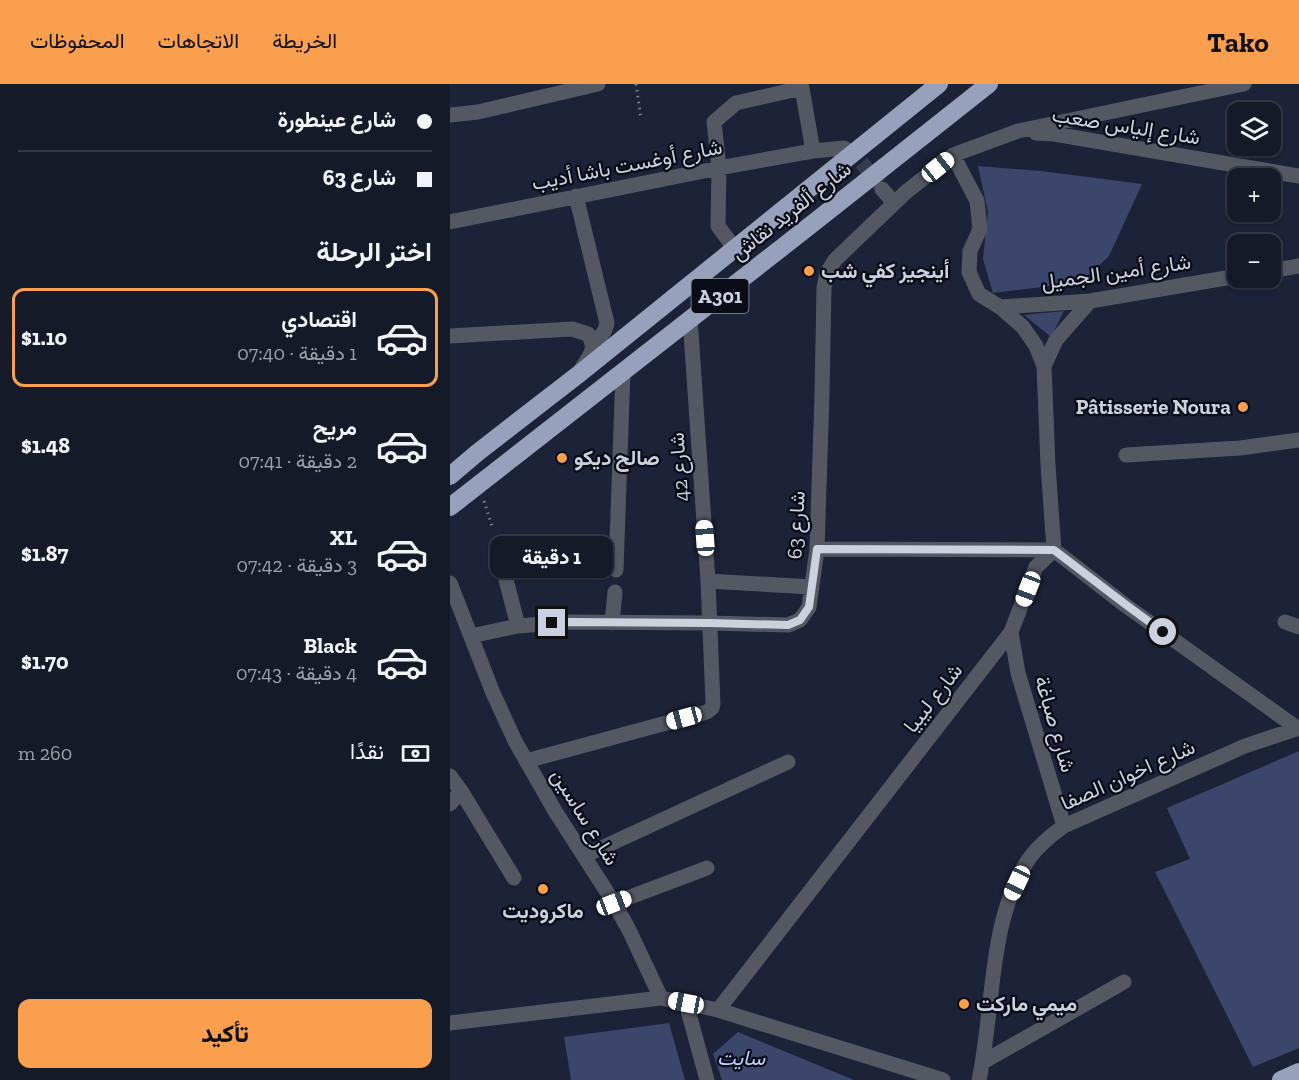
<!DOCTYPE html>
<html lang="ar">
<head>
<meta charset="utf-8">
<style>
	body { margin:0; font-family:"Zilla Slab",Vazirmatn,serif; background:#1e2331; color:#f1f3f6; direction:rtl; height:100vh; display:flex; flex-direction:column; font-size:22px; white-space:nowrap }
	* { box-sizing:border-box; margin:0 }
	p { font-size:20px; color:#9da1a8 }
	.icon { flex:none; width:33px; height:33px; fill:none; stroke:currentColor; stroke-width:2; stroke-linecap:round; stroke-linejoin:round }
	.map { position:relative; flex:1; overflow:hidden; direction:ltr }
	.drawer { display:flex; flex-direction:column; background:#151a29; width:450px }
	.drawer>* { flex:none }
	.top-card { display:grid; align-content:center; height:132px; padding:0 18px; background:#151a29 }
	.buttons { position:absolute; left:777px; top:18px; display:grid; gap:12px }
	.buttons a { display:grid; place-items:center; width:54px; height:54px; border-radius:12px; background:#151a29; box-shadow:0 2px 4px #0004,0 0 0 2px #343846; font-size:30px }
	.end { position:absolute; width:27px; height:27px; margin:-14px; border:8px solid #ccd1e0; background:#111; box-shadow:0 0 0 3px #111 }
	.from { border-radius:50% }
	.bubble { position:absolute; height:42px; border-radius:12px; background:#151a29; box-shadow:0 2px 4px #0004,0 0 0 2px #343846; font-size:20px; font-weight:800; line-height:42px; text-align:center; direction:rtl }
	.car { position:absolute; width:18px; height:36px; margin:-18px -9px; border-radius:8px; box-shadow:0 0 4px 2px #0007; background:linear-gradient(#fff 24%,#345 0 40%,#fff 0 76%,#345 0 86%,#fff 0) }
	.top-card b { display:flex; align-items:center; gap:21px; height:57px; font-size:22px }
	.top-card b+b { border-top:2px solid #343846 }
	.top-card i { width:15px; height:15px; background:#f1f3f6 }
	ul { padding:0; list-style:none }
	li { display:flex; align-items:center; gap:18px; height:99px; margin:0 12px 9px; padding:0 6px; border:3px solid transparent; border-radius:12px }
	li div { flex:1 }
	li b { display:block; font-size:22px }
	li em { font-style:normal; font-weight:800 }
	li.selected { border-color:#fa9f4e }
	li>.icon { width:54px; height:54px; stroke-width:1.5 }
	h2 { padding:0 18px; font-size:27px; line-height:72px }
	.pay { display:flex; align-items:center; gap:15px; height:66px; padding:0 18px; font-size:22px }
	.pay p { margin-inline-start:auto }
	.action { display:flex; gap:12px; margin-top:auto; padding:12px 18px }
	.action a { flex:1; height:69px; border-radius:12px; background:#fa9f4e; color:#111; font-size:24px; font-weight:800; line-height:69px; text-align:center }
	header { display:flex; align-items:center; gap:36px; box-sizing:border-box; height:84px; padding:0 30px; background:#fa9f4e; color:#111 }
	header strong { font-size:28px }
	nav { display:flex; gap:33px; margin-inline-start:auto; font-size:21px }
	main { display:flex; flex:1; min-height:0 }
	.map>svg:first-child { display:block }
	.green { fill:#3b466a }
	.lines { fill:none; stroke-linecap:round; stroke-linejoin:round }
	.minor-tunnel { stroke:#363c50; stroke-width:15; stroke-dasharray:15 8; stroke-linecap:butt }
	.path { stroke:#7a8092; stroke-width:3; stroke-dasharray:1.5 4.5; stroke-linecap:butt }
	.minor { stroke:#545863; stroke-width:15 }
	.highway { stroke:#98a1bc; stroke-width:18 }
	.route { stroke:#ccd1e0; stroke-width:8 }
	.poi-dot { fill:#fa9f4e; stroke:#090c16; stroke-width:2 }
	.labels { text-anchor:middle; stroke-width:4.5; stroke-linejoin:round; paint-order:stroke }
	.shield { fill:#090c16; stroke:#9296a3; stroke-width:1.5 }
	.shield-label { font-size:20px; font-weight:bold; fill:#ccd1e0 }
	.street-label { font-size:21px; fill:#ccd1e0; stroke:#090c16 }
	.poi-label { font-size:21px; font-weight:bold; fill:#ccd1e0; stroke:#090c16; text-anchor:start }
	.park-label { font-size:21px; font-style:italic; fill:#becefc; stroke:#090c16 }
</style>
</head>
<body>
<header>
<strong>Tako</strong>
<nav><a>الخريطة</a><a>الاتجاهات</a><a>المحفوظات</a></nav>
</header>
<main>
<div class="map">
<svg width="849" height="996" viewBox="0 0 849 996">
	<rect width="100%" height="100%" fill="#1c2237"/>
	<path class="green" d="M528,82L591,87L692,100L659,172L632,198L543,209L533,175L538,128Z
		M614,227L601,253L574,231Z
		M849,667V964L803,983L705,788L740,775L717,724Z
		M219,939L235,996H121L114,953Z
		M288,948L404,996H272L263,970Z"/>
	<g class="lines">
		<path class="minor-tunnel" d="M394,64L407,73L429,100"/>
		<path class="path" d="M186,0L191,35
			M34,417L43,445"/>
		<path class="minor" d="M0,31L28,28L148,0
			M586,49L604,50L849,92
			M503,71L527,117L530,145L520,167L519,188L529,210L550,223L573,243L586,262L594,282L598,381L604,466
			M432,105L444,119
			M126,112L157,239C155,249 151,254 142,257
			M0,138L269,84L363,67L394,64
			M285,165L268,142L269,84L264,38L286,19L352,4L363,67
			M820,187L849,182
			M550,223L640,217L788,192
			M0,252L122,245L138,250C147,265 140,271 132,284
			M594,282L606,256L640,217
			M676,371L790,364L849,356
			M47,461L68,542
			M367,465L604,466
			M604,466L675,521L847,644
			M166,486L173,287
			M258,497L362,503
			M0,499L43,609L65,657L105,727L164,819L179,846L211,914
			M835,538L849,543
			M162,539L165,508
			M561,548L568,589L614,742
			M21,552L68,542L118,538L260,539L338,541L350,536L359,523L367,465L372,310L374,204L377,189L385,176L456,108L503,71L568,47L794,0
			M76,677L257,628L262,624L263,620L258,497L240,234
			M0,692L11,707L64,794
			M0,720L11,707
			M134,772L338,678
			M164,819L257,784
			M236,919L257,996
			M268,926L561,548L586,483L604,466
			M0,939L211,914L268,926L493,996
			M533,978L674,898
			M529,996C544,927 538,843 575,781C584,765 600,752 614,742L795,662L849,644"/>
		<path class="highway" d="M0,392L27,369L129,290L489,0
			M0,423L362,140L539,0
			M831,996L849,988"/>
	</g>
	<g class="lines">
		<path class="route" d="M102,539L118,538L260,539L338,541L350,536L359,523L367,465L604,466L675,520L713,548"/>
	</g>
	<g class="poi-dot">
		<circle cx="359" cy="187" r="6"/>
		<circle cx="793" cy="323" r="6"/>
		<circle cx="112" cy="374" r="6"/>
		<circle cx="93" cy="805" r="6"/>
		<circle cx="514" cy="920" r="6"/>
	</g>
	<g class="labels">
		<rect class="shield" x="241.5" y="195" width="57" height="34" rx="4.5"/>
		<g class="shield-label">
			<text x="270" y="219">A301</text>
		</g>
		<g class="street-label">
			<text transform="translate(676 42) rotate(9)" y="7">شارع إلياس صعب</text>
			<text transform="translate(177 81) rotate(-11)" y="7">شارع أوغست باشا أديب</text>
			<text transform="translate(341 127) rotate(-38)" y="7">شارع ألفريد نقاش</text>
			<text transform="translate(666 188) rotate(-8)" y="7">شارع أمين الجميل</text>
			<text transform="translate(229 383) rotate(-94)" y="7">شارع 42</text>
			<text transform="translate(346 441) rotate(-87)" y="7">شارع 63</text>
			<text transform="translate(483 614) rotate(-52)" y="7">شارع ليبيا</text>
			<text transform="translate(605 640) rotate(74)" y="7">شارع صباغة</text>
			<text transform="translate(678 691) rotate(-24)" y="7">شارع اخوان الصفا</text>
			<text transform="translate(135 733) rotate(58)" y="7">شارع ساسين</text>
		</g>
		<g class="poi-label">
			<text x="371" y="194">أينجيز كفي شب</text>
			<text x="781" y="330" text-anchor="end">Pâtisserie Noura</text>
			<text x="124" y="381">صالح ديكو</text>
			<text x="93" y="834" text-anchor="middle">ماكروديت</text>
			<text x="526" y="927">ميمي ماركت</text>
		</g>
		<g class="park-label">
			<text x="291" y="981">سايت</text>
		</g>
	</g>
</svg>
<div class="buttons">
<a><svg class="icon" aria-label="layers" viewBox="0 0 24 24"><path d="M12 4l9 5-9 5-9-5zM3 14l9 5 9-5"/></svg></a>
<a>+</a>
<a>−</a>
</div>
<i class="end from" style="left:713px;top:548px"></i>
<i class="end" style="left:102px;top:539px"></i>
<div class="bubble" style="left:40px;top:452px;width:123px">1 دقيقة</div>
<i class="car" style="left:488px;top:83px;rotate:51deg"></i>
<i class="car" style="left:255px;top:454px;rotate:356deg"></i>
<i class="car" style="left:578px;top:505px;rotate:201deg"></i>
<i class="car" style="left:234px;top:634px;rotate:255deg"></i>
<i class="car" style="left:567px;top:799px;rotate:205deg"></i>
<i class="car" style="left:164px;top:819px;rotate:69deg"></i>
<i class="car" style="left:236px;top:919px;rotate:281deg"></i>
</div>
<section class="drawer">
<div class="top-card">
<b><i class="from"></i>شارع عينطورة</b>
<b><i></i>شارع 63</b>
</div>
<h2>اختر الرحلة</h2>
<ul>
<li class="selected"><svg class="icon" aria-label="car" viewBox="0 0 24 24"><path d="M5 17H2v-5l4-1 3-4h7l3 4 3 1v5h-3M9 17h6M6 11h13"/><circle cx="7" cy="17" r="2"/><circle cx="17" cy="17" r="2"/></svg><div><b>اقتصادي</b><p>1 دقيقة · 07:40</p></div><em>$1.10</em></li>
<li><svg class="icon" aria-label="car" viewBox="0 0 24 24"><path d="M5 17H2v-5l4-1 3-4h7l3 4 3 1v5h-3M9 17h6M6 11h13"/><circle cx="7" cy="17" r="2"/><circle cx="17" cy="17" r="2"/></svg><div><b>مريح</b><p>2 دقيقة · 07:41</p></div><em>$1.48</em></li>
<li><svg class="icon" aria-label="car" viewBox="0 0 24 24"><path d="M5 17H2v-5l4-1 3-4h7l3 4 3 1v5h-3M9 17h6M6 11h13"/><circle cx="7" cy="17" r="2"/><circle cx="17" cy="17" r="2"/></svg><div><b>XL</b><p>3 دقيقة · 07:42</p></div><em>$1.87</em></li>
<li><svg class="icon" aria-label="car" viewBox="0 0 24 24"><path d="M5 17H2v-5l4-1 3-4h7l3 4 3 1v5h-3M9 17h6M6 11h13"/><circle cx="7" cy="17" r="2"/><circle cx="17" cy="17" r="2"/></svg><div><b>Black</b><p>4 دقيقة · 07:43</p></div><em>$1.70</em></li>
</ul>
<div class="pay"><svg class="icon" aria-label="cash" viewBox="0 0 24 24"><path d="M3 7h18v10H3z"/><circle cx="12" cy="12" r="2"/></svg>نقدًا<p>260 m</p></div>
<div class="action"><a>تأكيد</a></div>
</section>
</main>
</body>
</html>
